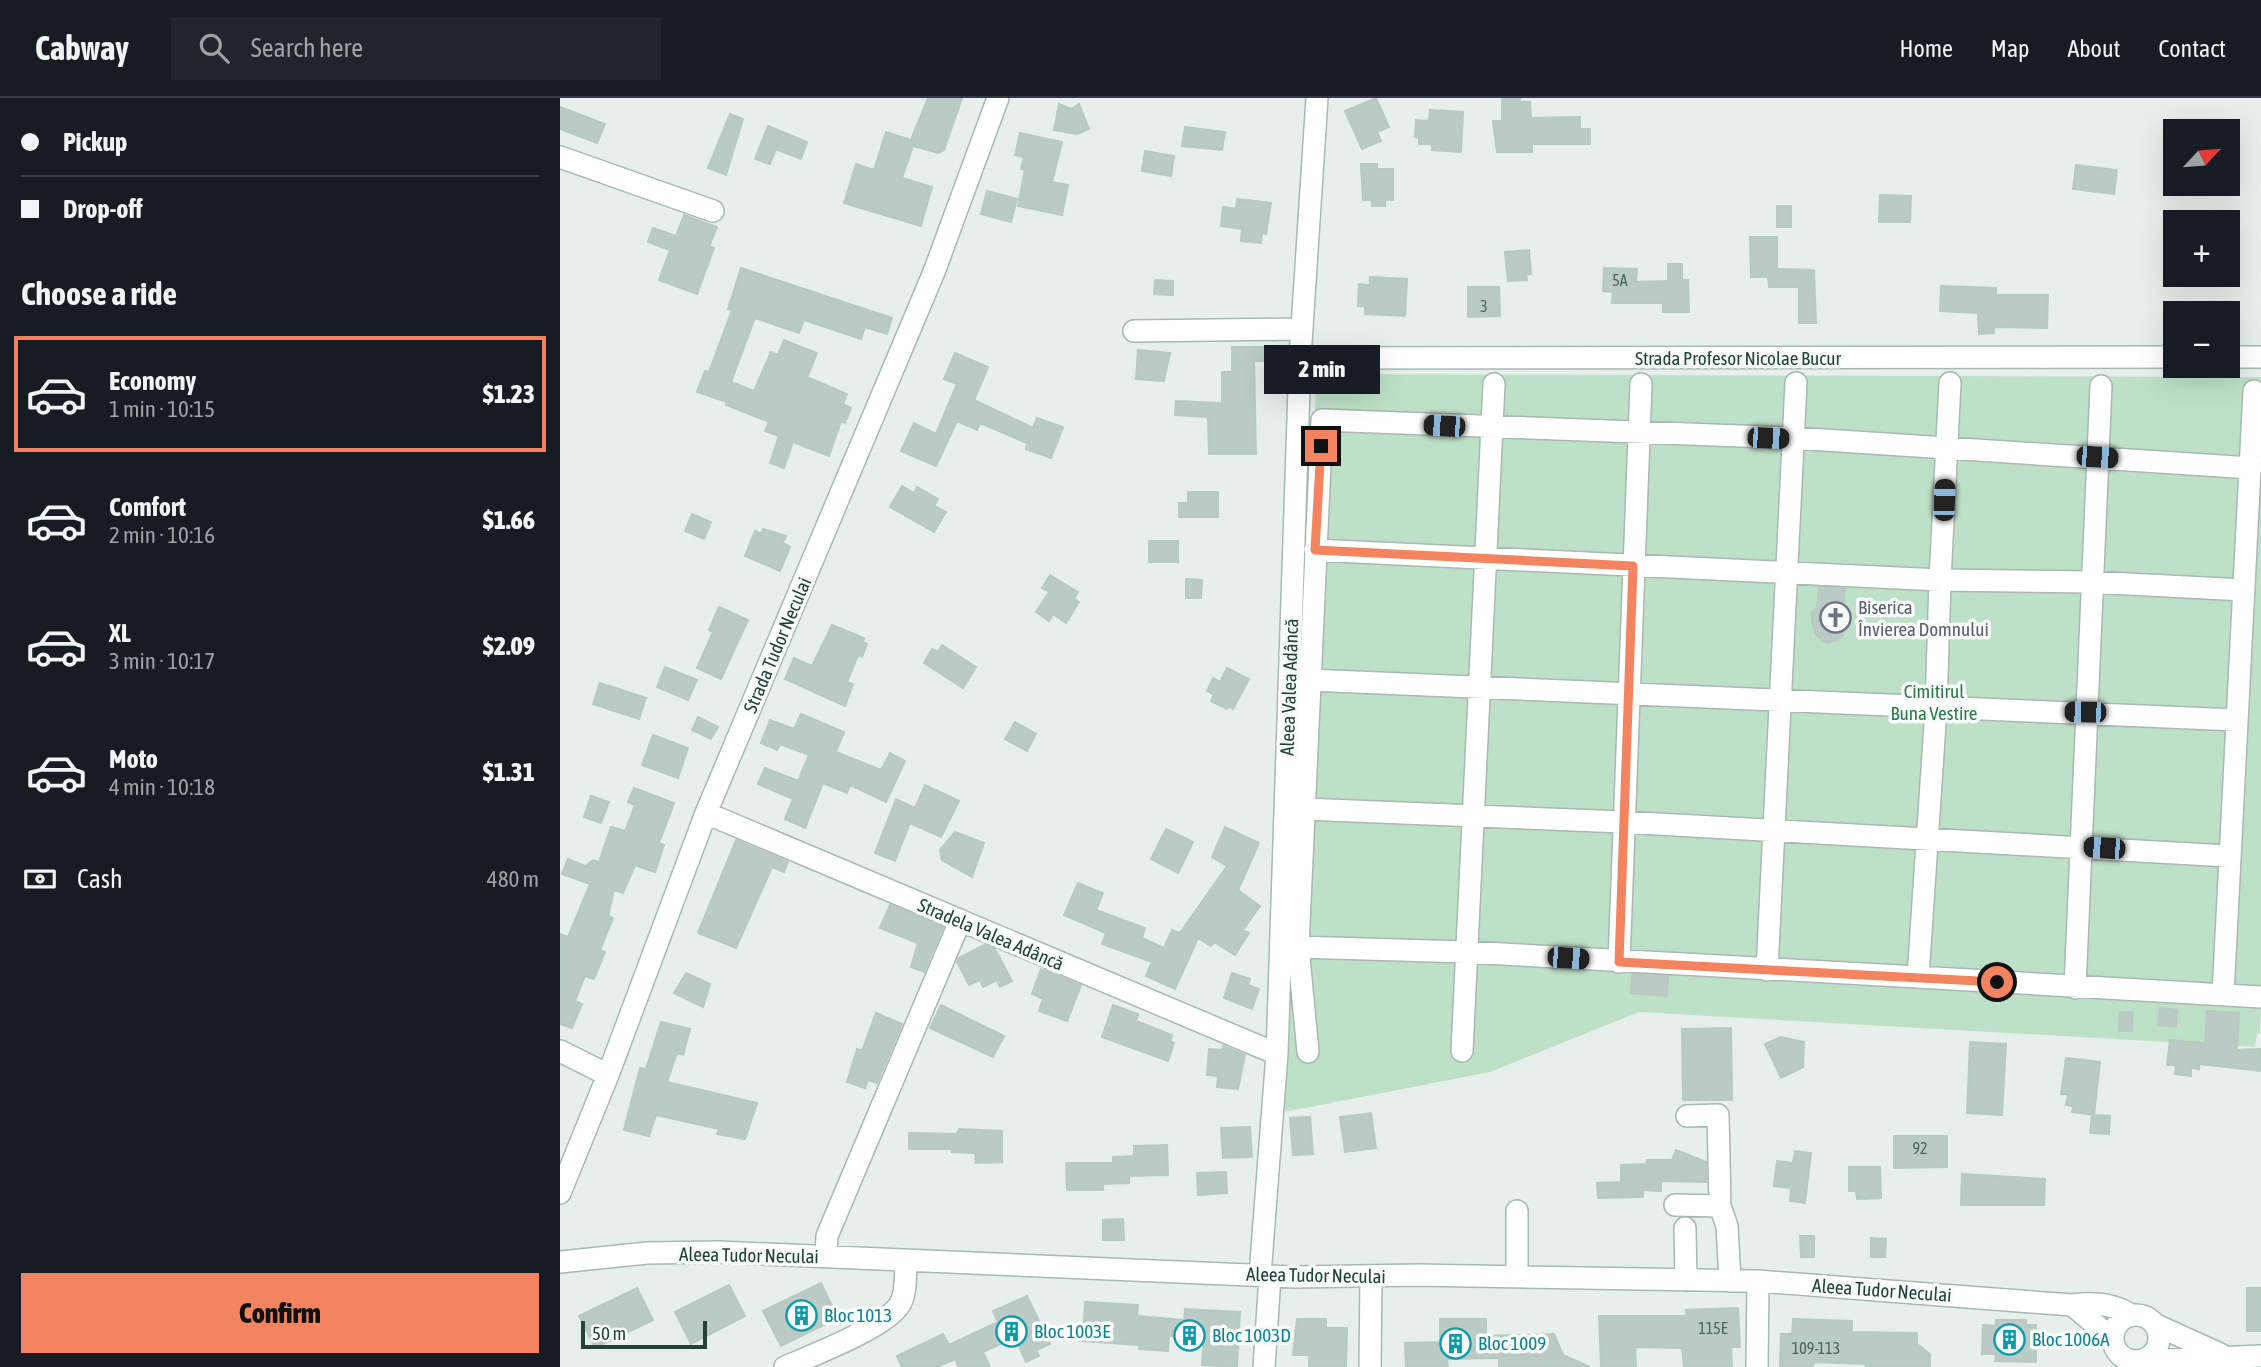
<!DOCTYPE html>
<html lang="en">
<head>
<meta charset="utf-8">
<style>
	body { margin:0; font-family:"Asap Condensed",sans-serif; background:#20242c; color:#f1f3f6; height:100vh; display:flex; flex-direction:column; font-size:26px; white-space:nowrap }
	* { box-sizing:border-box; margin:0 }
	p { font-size:23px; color:#9ea1a6 }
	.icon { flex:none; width:38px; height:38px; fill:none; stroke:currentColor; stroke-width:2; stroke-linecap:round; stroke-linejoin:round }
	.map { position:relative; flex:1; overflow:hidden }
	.drawer { display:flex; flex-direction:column; background:#171b24; width:560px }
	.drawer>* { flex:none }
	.banner { display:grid; align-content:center; height:154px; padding:0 21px; background:#171b24 }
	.needle { width:46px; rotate:64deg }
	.tools { position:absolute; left:1603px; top:21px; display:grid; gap:14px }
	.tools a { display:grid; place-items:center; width:77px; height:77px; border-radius:0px; background:#171b24; box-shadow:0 7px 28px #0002; font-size:35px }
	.scale { position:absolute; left:21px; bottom:18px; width:126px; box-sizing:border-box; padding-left:7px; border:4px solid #24423a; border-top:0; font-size:19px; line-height:24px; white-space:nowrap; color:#24423a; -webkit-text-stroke:5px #f7fbf9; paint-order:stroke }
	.end { position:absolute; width:32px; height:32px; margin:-16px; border:9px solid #f4845f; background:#111; box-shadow:0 0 0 4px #111 }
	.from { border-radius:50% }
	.bubble { position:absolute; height:49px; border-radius:0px; background:#171b24; box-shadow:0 7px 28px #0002; font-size:23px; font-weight:800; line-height:49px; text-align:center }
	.car { position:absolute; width:21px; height:42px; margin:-21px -10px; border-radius:9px; box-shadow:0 0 5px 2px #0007; background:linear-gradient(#222 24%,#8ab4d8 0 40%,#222 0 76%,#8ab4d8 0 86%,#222 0) }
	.banner b { display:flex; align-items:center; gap:24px; height:66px; font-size:26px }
	.banner b+b { border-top:2px solid #363941 }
	.banner i { width:18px; height:18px; background:#f1f3f6 }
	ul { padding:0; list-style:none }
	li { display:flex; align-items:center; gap:21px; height:116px; margin:0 14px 10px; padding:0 7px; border:4px solid transparent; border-radius:0px }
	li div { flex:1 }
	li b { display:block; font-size:26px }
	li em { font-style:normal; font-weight:800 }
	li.selected { border-color:#f4845f }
	li>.icon { width:63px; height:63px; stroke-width:1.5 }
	h2 { padding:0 21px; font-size:32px; line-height:84px }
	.pay { display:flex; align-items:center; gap:18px; height:77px; padding:0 21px; font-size:26px }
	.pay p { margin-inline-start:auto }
	.cta { display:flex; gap:14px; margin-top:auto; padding:14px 21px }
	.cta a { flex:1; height:80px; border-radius:0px; background:#f4845f; color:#111; font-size:28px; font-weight:800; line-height:80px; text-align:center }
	header { display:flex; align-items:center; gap:42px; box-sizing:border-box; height:98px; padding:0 35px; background:#171b24; border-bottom:2px solid #363941 }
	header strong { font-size:33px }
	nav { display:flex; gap:38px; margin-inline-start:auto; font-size:24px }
	.search { width:490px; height:63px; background:#20242c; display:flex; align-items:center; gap:18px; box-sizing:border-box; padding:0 24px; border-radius:0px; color:#9ea1a6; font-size:26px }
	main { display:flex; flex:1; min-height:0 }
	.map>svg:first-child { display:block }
	.green { fill:#bfe0c8 }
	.building { fill:#bbcac4; stroke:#b8c9c2; stroke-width:2 }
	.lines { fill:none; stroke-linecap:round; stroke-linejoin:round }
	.minor-casing { stroke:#a8b8b2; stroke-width:24 }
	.minor { stroke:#fff; stroke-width:21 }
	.route { stroke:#f4845f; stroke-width:9 }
	.labels { text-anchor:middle; stroke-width:7; stroke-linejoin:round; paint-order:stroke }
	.number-label { font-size:16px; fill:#4a645c }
	.street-label { font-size:19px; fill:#24423a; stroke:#f7fbf9 }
	.worship-label { font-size:19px; fill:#5b616d; stroke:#f7fbf9; text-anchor:start }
	.park-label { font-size:19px; fill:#2d7a4b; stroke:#f7fbf9 }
	.culture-label { font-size:19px; fill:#0d838f; stroke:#f7fbf9; text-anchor:start }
</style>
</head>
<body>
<header>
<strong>Cabway</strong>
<div class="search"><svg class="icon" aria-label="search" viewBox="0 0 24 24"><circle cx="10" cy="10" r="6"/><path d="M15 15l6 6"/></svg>Search here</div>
<nav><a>Home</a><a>Map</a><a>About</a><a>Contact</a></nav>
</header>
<main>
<section class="drawer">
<div class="banner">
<b><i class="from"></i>Pickup</b>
<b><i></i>Drop-off</b>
</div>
<h2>Choose a ride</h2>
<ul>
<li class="selected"><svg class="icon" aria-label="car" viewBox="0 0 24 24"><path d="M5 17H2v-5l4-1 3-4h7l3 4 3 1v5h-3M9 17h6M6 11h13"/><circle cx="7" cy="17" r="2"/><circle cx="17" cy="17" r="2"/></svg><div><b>Economy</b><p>1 min · 10:15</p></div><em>$1.23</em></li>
<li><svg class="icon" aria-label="car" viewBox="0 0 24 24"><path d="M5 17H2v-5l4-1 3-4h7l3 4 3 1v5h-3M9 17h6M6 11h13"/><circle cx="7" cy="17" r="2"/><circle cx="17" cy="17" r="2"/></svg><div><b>Comfort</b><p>2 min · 10:16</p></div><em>$1.66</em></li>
<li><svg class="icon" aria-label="car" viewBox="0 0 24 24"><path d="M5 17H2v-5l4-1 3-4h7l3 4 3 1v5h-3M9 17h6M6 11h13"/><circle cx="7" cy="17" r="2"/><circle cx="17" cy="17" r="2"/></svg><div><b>XL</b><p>3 min · 10:17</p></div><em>$2.09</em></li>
<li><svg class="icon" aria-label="car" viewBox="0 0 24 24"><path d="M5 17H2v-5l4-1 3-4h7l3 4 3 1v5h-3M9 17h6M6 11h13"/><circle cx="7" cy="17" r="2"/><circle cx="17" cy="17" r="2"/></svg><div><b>Moto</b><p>4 min · 10:18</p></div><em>$1.31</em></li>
</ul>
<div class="pay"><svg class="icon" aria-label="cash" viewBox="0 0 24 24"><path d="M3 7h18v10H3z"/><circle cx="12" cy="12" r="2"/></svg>Cash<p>480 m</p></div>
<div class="cta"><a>Confirm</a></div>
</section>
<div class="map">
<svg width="1701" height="1269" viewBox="0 0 1701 1269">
	<rect width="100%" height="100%" fill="#e6efeb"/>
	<path class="green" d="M757,276L1701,279V912L1700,935L1697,936L1695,949L1079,914L930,974L719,1015Z"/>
	<path class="building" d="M368,0H402L384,52L378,55L353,48L342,80L372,89L361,128L284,105L296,66L314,72L326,34L351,42Z
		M816,0L829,29L817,34L821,43L802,51L785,13Z
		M942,0H960V4H970L971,20L1020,19V31H1030V46H972V54H937L933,23H942Z
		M499,6L511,11L519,6L529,31L517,36L494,32Z
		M0,9L45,26L37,45L0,31Z
		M870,12L903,14L901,54L872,52V46H859V40L855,39L856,22L869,23Z
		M170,16L183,21L166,77L148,70Z
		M208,28L247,44L241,61L216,51L210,66L195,61Z
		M625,29L665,34L662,52L622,48Z
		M460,35L502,44L492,84L508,87L502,117L458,108L465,72L461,71L464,59L455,57Z
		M585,53L614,58L611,78L582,73Z
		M801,66H817V71H833V102H825V108H812V102H803Z
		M1516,67L1557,72L1554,96L1513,91Z
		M427,93L457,101L451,124L421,116Z
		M1320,97L1351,98L1350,124H1319Z
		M677,101L711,105L706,136L702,135L701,145L681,143L682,131L661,128L663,109L676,111Z
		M1217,108H1231V129H1217Z
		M124,117L157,129L149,148L154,150L137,196L99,182L110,152L88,144L93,130L116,138Z
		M1190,139H1217V171L1254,172L1256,225H1239V189H1209L1208,179H1191Z
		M969,152L971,176H966L967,182L948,183L945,154Z
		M1108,166H1122V182H1128L1129,214H1103V205H1052L1053,194L1043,193L1044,170L1077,171L1076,184L1108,183Z
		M181,170L332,220L327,236L305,229L301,241L244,222L239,235L195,220L171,284L194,293L211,254L218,257L224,242L257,255L247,279L287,296L283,306L291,310L285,325L281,323L269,358L233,344L224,370L210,365L219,338L205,333L209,324L166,307L167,304L137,294L145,273L149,274L172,212L168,211Z
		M810,179L847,181L845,218L805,216V208H798L799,186L810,187Z
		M595,182L613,183V197L594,196Z
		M1381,188L1436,190V197H1488L1487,230L1434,229V235L1419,236L1418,215L1380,213Z
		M908,189H939L940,218L908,219Z
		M672,249H725V263H694L696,356H649L648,319L615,317L616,303L662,305V274H672Z
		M578,252L610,255L604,283L576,281Z
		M395,255L428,269L414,302L473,330L477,320L503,329L491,360L466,351L467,345L420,325L417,332L397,323L376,368L341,353L354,325L376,336L397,286L384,281Z
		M342,388L354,395L357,389L378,401L374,408L386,414L374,434L330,409Z
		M628,394H658V419H619V405H628Z
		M132,416L151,424L144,441L125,433Z
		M203,431L226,438L223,445L230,449L220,473L185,458L195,433L201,436Z
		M589,443H618V464H589Z
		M490,477L518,494L514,501L519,504L506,525L493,516L489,523L476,514L489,494L482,490Z
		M626,481L642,482L641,500H626Z
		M1259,489L1285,491L1282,515L1287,520V527L1283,532L1282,539L1269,545L1264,544L1255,535L1252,523V514L1257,510Z
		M159,509L188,522L161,581L137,570L153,534L149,532Z
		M272,527L304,540L303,544L307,546L302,559L298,557L287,584L293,586L285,608L225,581L234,560L252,568Z
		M382,547L416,569L403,590L364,565L372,551L378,554Z
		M105,569L137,582L128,602L97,589Z
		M667,570L689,581L673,611L669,608L667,611L651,603L654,597L647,593L653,580L660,584Z
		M40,585L86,600L79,621L33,606Z
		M241,616L284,634L276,654L321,672L330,655L345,663L326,704L290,687L287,695L263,685L245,730L225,721L233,701L198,686L205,670L238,683L249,657L220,646L217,652L201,645L210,622L234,631Z
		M138,619L158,629L151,641L132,632Z
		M455,624L476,636L467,653L445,641Z
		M93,637L128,650L118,680L82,667Z
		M365,687L399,703L381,739L350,725L335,763L315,755L336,701L355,710Z
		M74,690L114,705L99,745L104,747L95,774L75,767L63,795L54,792L48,818L53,820L40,852L45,854L34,881L25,878L15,903L22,906L12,930L0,926V836L8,839L30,786L2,776L8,761L25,768L33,762L39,764L51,729L65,733L75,707L68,704Z
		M31,698L49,704L41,725L24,719Z
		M665,729L699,745L678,792L700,808L683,832L689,835L675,857L654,844L651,848L638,840L615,891L586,878L592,864L542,846L546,835L504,817L518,785L543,795L536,812L585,830L582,840L604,850L612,832L620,835L667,768L652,759Z
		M606,731L633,744L618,775L591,761Z
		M395,734L424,745L412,779L382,762L380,752Z
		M176,742L228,764L224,774L212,769L176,850L138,835Z
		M330,807L383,829L364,874L351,869L358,845L320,830Z
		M424,847L435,851L452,883L440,889L437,882L423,889L420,882L409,887L397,864L399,860Z
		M481,871L521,887L507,923L479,913L483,901L472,896Z
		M126,875L150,886L143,909L114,895Z
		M672,875L690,881L688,887L699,891L692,911L664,900Z
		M1072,876L1108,878L1107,898L1071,895Z
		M381,907L444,938L433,959L370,930Z
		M553,907L578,916L576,923L612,937L610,943L614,945L608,963L542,939Z
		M1600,910L1617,912L1616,929L1598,927Z
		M1647,913L1679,915L1677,952L1701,951V973L1639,966V971L1631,970V978L1615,976L1616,967H1607L1610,942L1645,945Z
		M1560,914H1573L1572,933H1559Z
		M316,915L342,926L317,985L308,982L305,990L287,984L297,951L302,953Z
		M101,924L130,931L123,957L117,955L107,984L197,1005L185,1041L157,1036L159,1031L96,1017L89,1038L64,1032L80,970L86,971Z
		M1171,930L1172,1002H1123L1122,931Z
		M1221,939L1244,944L1243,969L1221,980L1205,946Z
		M1410,944L1446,946L1442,1017L1407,1015Z
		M663,948L685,957L678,991L657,989L658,978L647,977L649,951L663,952Z
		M1506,960L1540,964L1534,1017L1512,1014L1513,1008L1506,1007L1508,996H1501Z
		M811,1015L816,1050L785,1054L780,1019Z
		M1532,1017L1550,1018L1549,1036L1530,1035Z
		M750,1019L753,1056L733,1057L730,1020Z
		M690,1029L692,1059L663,1060L661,1030Z
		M399,1031L442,1033V1064L416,1065L415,1055L392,1054L393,1051H349V1035L397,1036Z
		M1334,1038H1387V1069L1334,1070Z
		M607,1047L608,1077L569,1078V1085L543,1086V1092H507L506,1065H553V1059L574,1058V1048Z
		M1116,1052L1146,1064V1084L1101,1083V1093L1083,1092V1099L1038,1100L1037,1085L1061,1084V1067L1087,1066V1062H1112Z
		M1235,1053L1251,1055L1245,1105L1230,1103L1231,1090L1214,1088L1217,1063L1233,1065Z
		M1289,1069H1320L1321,1100L1297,1101L1296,1093H1289Z
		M666,1074L667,1095L638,1097L637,1075Z
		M1402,1076L1485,1081L1484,1107H1401Z
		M563,1121L564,1142H543V1122Z
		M1240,1138H1254V1159H1241Z
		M1311,1140L1326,1141L1325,1159H1311Z
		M261,1185L278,1220L221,1248L203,1213Z
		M169,1187L185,1218L131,1246L115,1214Z
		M77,1190L93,1222L35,1250L19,1218Z
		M1687,1190H1701V1233H1687Z
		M467,1198L490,1246L476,1252L479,1258L466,1264L455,1239L423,1254L430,1269H399L395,1261L377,1269H342L337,1258L383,1236L389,1247L438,1224L433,1213Z
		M525,1204L578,1207L577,1218L624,1222L625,1211L680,1214L677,1269L642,1267L644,1240L609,1238L608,1253L579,1251V1247L523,1243Z
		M1178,1210L1180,1249H1171L1172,1269H1124L1122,1250L1075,1249L1076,1269H1041L1039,1218H1127L1126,1212Z
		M737,1221H766V1230H787L786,1269H749V1257H733Z
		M880,1221H926V1238L994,1236L1003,1257L1030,1269H939V1260L887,1261L888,1269H846L845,1245L880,1244Z
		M1233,1221L1292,1223V1234L1357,1235V1246L1370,1256V1269H1306V1266L1254,1264L1253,1269H1220L1221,1236H1232Z
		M1436,1222H1466V1227H1476V1264L1435,1263L1436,1256H1422L1423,1227L1436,1228Z"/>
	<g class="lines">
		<defs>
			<path id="minor" d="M0,59L153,113
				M574,233L742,231
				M1668,259H1701
				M740,260L1615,259
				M1390,285L1380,482L1530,484L1684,492
				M755,452L1380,482L1376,611L1358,879L1701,899
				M749,582L1676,622
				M744,711L1062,724L1668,758
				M146,715L717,956
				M738,849L906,854L1358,879
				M1059,864L1081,286
				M1207,872L1236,285
				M1515,890L1541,288
				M1663,897L1694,293
				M0,953L48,977
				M902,953L934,286
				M748,954L738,849L762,322L1234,340L1691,370
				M1127,1018L1158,1017L1160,1108L1167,1128L1170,1183
				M0,1095L48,977L146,715L374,174L438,0
				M1115,1107L1160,1108
				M957,1113V1179
				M1125,1130L1126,1182
				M266,1158L267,1138L400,823
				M0,1164L87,1155L159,1154L735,1179L857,1177L1198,1183L1512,1207C1533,1204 1553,1205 1571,1217
				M700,1177L717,956L740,260L757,0
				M1512,1207L1553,1241
				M1553 1240a23 23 0 1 1 46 0a23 23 0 1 1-46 0Z
				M1594,1226L1662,1257
				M1587,1260L1607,1262L1701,1258
				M225,1269C251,1258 327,1229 340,1206C347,1194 345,1175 346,1162
				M704,1269L710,1178
				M810,1269L811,1178
				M1197,1269L1198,1183"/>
		</defs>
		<use href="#minor" class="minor-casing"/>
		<use href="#minor" class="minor"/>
	</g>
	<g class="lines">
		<path class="route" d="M761,348L755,452L1073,468L1059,864L1437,884"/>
	</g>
	<defs>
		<symbol id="church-ring" viewBox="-11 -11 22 22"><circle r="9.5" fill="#f7fbf9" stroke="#6b7280" stroke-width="1.5"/><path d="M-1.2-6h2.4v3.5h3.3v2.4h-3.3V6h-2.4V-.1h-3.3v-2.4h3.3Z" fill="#6b7280"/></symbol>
		<symbol id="building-ring" viewBox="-11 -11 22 22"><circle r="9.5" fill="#f7fbf9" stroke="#0f9aa8" stroke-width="1.5"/><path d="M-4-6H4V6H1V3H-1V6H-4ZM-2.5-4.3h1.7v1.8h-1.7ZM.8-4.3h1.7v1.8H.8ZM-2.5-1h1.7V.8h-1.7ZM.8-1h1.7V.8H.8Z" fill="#0f9aa8"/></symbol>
	</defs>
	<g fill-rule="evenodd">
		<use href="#church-ring" x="1258" y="502" width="35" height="35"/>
		<use href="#building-ring" x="224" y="1200" width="35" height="35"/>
		<use href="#building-ring" x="434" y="1216" width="35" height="35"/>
		<use href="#building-ring" x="612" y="1220" width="35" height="35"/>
		<use href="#building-ring" x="1432" y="1224" width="35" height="35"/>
		<use href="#building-ring" x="878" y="1228" width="35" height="35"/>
	</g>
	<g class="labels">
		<g class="number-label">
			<text x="1060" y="188">5A</text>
			<text x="924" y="214">3</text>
			<text x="1360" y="1056">92</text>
			<text x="1153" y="1236">115E</text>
			<text x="1256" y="1256">109-113</text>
		</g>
		<g class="street-label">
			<text x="1178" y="267">Strada Profesor Nicolae Bucur</text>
			<text transform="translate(217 547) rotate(-67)" y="7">Strada Tudor Neculai</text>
			<text transform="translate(729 589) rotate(-88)" y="7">Aleea Valea Adâncă</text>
			<text transform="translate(431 836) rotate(23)" y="7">Stradela Valea Adâncă</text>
			<text transform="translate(189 1157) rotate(1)" y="7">Aleea Tudor Neculai</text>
			<text transform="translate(756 1177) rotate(1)" y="7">Aleea Tudor Neculai</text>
			<text transform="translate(1322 1192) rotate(4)" y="7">Aleea Tudor Neculai</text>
		</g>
		<g class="worship-label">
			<text x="1298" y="516">Biserica<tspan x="1298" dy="22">Învierea Domnului</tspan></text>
		</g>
		<g class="park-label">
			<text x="1374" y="600">Cimitirul<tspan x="1374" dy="22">Buna Vestire</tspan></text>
		</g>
		<g class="culture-label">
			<text x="264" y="1224">Bloc 1013</text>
			<text x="474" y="1240">Bloc 1003E</text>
			<text x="652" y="1244">Bloc 1003D</text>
			<text x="1472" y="1248">Bloc 1006A</text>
			<text x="918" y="1252">Bloc 1009</text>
		</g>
	</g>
</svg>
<div class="tools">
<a><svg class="needle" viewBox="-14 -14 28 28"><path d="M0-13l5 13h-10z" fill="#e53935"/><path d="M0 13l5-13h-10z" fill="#9ea1a6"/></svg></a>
<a>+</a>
<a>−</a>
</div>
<div class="scale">50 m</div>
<i class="end from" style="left:1437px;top:884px"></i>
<i class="end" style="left:761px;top:348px"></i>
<div class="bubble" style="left:704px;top:247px;width:116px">2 min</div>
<i class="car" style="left:884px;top:328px;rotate:273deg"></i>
<i class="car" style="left:1208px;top:340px;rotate:92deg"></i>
<i class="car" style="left:1537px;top:359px;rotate:94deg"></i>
<i class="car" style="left:1384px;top:402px;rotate:2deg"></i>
<i class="car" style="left:1525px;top:614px;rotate:271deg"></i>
<i class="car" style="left:1544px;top:750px;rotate:274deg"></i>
<i class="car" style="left:1008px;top:860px;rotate:94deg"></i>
</div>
</main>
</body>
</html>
